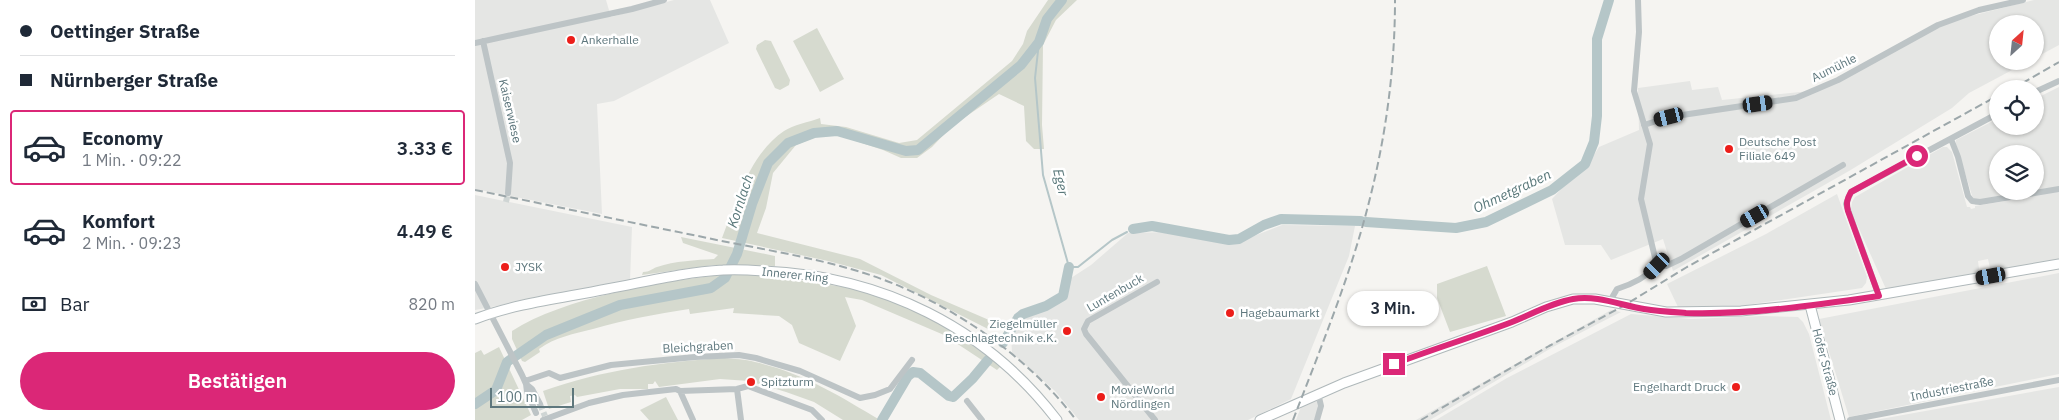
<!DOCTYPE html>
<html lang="de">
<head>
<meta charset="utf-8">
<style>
	body { margin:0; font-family:"IBM Plex Sans",sans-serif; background:#f2f2f3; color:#1f2937; height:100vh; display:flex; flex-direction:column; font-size:19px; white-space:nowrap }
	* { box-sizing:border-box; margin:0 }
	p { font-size:16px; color:#747a83 }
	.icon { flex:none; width:28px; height:28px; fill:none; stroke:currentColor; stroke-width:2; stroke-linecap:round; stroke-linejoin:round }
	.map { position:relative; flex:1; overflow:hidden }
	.sheet { display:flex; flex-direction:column; background:#fff; width:475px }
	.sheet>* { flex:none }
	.hud { display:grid; align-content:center; height:110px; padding:0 20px; background:#fff }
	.needle { width:32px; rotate:27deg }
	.buttons { position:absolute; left:1514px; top:15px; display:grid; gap:10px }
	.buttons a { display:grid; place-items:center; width:55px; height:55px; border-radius:50%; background:#fff; box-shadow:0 1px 4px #0004; font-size:25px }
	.scale { position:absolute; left:15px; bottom:12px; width:84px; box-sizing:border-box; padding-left:5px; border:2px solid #5e777d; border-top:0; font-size:14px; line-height:18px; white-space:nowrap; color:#5e777d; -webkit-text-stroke:4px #fff; paint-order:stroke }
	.end { position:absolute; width:22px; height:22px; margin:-11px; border:6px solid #db2777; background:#fff; box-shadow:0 0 0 2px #fff }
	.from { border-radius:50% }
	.bubble { position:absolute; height:35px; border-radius:18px; background:#fff; box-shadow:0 1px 4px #0004; font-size:16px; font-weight:600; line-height:35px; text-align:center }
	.car { position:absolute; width:15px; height:30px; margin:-15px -8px; border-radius:6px; box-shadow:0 0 4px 1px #0007; background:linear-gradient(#222 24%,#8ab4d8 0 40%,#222 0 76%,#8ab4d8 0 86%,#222 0) }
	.hud b { display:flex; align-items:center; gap:18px; height:48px; font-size:19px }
	.hud b+b { border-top:1px solid #e0e1e3 }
	.hud i { width:12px; height:12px; background:#1f2937 }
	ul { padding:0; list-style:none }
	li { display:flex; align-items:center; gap:15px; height:75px; margin:0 10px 8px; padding:0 10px; border:2px solid transparent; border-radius:5px }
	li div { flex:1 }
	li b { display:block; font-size:19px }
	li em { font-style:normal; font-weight:600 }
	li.active { border-color:#db2777 }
	li>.icon { width:45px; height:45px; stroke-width:1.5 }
	.pay { display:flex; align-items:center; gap:12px; height:55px; padding:0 20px; font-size:19px }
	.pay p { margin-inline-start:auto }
	.action { display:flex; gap:10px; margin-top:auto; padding:10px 20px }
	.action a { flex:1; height:58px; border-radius:30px; background:#db2777; color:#fff; font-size:20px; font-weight:600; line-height:58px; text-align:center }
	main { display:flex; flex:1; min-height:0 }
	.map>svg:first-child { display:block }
	.built { fill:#e5e6e4; fill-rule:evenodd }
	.green { fill:#d6dacf }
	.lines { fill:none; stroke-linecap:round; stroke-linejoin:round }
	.stream { stroke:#b5c6c8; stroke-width:2 }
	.river { stroke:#b5c6c8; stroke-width:10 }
	.street-tunnel { stroke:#cfd5d4; stroke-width:6; stroke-dasharray:6 3; stroke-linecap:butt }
	.secondary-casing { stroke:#afb8ba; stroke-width:11 }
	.street { stroke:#bdc4c6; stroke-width:6 }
	.secondary { stroke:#fff; stroke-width:9 }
	.rail { stroke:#9ca7aa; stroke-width:2; stroke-dasharray:8 4; stroke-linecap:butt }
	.route { stroke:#db2777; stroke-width:6 }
	.poi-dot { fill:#ec1e1a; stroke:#fff; stroke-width:2 }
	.labels { text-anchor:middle; stroke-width:5; stroke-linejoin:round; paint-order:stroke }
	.poi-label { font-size:12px; fill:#5e777d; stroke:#fff; text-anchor:start }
	.street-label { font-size:12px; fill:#5e777d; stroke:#fff }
	.water-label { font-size:14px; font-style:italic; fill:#59787a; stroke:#fff }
</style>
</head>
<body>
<main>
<section class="sheet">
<div class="hud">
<b><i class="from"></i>Oettinger Straße</b>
<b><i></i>Nürnberger Straße</b>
</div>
<ul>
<li class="active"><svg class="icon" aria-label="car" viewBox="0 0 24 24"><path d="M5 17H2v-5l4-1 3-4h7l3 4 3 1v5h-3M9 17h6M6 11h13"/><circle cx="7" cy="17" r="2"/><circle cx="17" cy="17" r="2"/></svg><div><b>Economy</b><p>1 Min. · 09:22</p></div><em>3.33 €</em></li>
<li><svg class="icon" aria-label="car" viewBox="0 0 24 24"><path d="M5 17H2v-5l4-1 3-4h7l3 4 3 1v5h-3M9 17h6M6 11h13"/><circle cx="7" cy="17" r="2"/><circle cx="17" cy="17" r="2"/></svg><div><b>Komfort</b><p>2 Min. · 09:23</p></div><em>4.49 €</em></li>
</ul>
<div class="pay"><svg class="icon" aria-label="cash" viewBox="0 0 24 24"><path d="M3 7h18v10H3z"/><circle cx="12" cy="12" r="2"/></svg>Bar<p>820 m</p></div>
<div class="action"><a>Bestätigen</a></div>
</section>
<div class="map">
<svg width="1584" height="420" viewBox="0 0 1584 420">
	<rect width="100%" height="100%" fill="#f5f4f1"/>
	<path class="built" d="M0,0H131L136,17L199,0H235L254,43L139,101L122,104L127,214L0,189Z
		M1559,0H1584V45L1560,58V24H1522V61H1554L1494,93L1477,108L1374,171L1198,271L1188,239L1136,260L1126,245H1090L1077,199L1103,171L1114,163L1124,147L1164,130L1163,88L1215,81L1217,90L1243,87L1247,100L1345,90L1468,23Z
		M1584,87V259L1519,271L1515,268L1513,259L1503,261L1504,269L1502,273L1411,289L1381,222L1376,209L1377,202L1380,197L1468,147H1472L1477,152L1492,207H1495L1496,209L1500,208V206L1536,200L1500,205L1481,144V140L1522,119V126H1560V99ZM1522,154H1560V191H1522Z
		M1362,194L1392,277L1391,283L1387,288L1265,306L1203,307L1192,284L1291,234Z
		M0,195L157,227L155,281L0,310Z
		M807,225L880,226L874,256L816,399L773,420H604L580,391L537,353L536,332L551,315L592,296L596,278L616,265L653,233L694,232L758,244Z
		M1584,273V374L1374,417L1344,319Z
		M1136,310L1146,312L1078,347L955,420H941Z
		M1156,314L1216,319L1288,316L1323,317L1328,322L1334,334L1356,420H961L1032,378Z
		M1584,387V420H1400Z
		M842,401L843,409L839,420H821L826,407Z"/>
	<path class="green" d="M573,0H602L581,20L568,45L567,125L569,149H559L551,141L549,106L524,94L477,126L457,147L442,158H426L408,150L363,135L341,137L321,145L298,173L291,208L282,233L385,259L456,295L514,320L513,329L406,275L353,261L247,238C261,202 275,154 309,131C318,125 334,122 345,118L346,124L371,127L424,143L442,140L537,61L548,44L552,31Z
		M342,28L369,79L345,92L318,41Z
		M290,40L296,41L315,80L314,85L305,90L300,88L281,49L282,45Z
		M206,237L300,256V266L239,265L167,275L168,272C175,272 176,269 182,267C200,261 221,260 239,259L243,255L208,243Z
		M1012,266L1031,316L975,332L962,298V284Z
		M247,275H291L375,288L432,306L466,323L526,366L522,370L469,335L387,300L370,297L381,326L365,361L324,343L317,325L304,316L258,313L259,308L215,314L214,309C181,314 149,320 118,329C99,334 80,337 64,349L65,352L50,362L47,361L37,339V331C88,298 186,281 247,275Z
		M24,347L56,415L47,420H0V353L6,350L9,355Z
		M249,358C259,359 270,359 280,362C326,372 365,396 405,420H368L339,402L311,392L274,381L245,379L184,387L180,381L178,384H173V389H145L102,397L100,395L95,396L96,402L74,409L68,391C128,370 185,362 249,358Z
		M191,397L203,420H174L165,410Z"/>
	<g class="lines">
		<path class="stream" d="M564,42L560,78L568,175L594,267H603L637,240L652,232"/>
		<path class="river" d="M891,222L981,228L1011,222L1077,190L1110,164L1119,142L1122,116V39L1134,0
			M658,229L677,226L754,240L764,239L789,225L806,219L886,221
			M528,343L543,318L548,314L571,306L588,296L594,267
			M0,404L21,390L32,362L71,335L145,305L236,288L250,278L262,254L277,204L293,163L313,143L339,133L362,131L431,151L443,150L546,65L564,42L572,19L587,0
			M407,420L433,376L438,372L445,373L474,396L478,397L498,378L513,360"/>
		<path class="street-tunnel" d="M31,202L33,193
			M65,404L70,416"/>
		<defs>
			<path id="secondary" d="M1335,305L1365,420
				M0,319C42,303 88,298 132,289C170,282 209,272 248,270C261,269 276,270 289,271C406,276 511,327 582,420
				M785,420L869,383L1037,322L1071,307L1098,299H1120L1191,312L1266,311L1374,300L1584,264"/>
		</defs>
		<use href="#secondary" class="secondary-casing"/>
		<path class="street" d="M8,41L35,163L33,193
			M0,43L157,9L189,0
			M1560,92L1584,81
			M1169,125L1194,117L1321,98L1363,80L1463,25L1504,10L1548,0
			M1476,139L1483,157L1493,196L1497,201L1505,202L1584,189
			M1182,266H1191L1206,259L1368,165
			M0,284L47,375L51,384L52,392L61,413
			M1404,296L1371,204L1376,192L1522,114
			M1135,301L1142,289C1158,284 1170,278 1182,266L1166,199L1175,144L1159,91L1164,32L1163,0
			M50,381L74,373L85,378L136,365L220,357L264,355L281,358L325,371L385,398L400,395L415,389L437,360
			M51,384L57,389L65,404
			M262,389L266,420
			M205,391L218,420
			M492,401L507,420
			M68,420L114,403L148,395L201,389L205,391L262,389L273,386L337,410L347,420
			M680,420L611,334L609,329L613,321L682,282
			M842,420L846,406L843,393
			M1375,420L1584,380"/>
		<use href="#secondary" class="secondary"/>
		<path class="rail" d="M1537,89L1584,62
			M0,190C74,205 148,221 223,236C278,248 335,256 389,273C468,298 551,353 601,420
			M818,420C845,350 876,274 894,202C911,136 920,68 920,0
			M946,420L1074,346L1150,305L1212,267L1522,96"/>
	</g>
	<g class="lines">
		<path class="route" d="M919,364C958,349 998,337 1037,322C1057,314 1076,303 1098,299C1122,295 1145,305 1169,309C1182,311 1197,312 1211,313C1273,315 1342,305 1404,296L1373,211C1371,203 1372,199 1376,192L1442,156"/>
	</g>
	<g class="poi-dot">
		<circle cx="96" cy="40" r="5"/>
		<circle cx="1254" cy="149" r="5"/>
		<circle cx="30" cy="267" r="5"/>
		<circle cx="755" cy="313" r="5"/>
		<circle cx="592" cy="331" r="5"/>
		<circle cx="276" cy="382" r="5"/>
		<circle cx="1261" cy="387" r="5"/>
		<circle cx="626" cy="397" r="5"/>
	</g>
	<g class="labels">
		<g class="poi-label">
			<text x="106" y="44">Ankerhalle</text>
			<text x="1264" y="146">Deutsche Post<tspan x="1264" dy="14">Filiale 649</tspan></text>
			<text x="40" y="271">JYSK</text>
			<text x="765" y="317">Hagebaumarkt</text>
			<text x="582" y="328" text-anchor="end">Ziegelmüller<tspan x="582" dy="14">Beschlagtechnik e.K.</tspan></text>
			<text x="286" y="386">Spitzturm</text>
			<text x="1251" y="391" text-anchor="end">Engelhardt Druck</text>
			<text x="636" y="394">MovieWorld<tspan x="636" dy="14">Nördlingen</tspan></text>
		</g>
		<g class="street-label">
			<text transform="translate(1359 68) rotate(-26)" y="4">Aumühle</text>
			<text transform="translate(35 111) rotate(77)" y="4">Kaiserwiese</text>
			<text transform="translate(320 275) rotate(6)" y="4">Innerer Ring</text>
			<text transform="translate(640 293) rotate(-30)" y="4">Luntenbuck</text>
			<text transform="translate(223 347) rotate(-3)" y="4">Bleichgraben</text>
			<text transform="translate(1350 362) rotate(75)" y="4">Hofer Straße</text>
			<text transform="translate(1477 389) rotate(-11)" y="4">Industriestraße</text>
		</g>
		<g class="water-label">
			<text transform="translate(586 182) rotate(77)" y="5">Eger</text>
			<text transform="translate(1037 191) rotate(-25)" y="5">Ohmetgraben</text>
			<text transform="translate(265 201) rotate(-72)" y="5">Kornlach</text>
		</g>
	</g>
</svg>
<div class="buttons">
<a><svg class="needle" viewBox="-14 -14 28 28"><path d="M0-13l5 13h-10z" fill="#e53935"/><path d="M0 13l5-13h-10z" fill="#747a83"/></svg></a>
<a><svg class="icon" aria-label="locate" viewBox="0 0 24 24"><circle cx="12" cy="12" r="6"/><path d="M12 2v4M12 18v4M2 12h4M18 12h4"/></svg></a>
<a><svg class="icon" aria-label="layers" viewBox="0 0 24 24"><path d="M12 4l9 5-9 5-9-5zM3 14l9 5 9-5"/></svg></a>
</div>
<div class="scale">100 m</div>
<i class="end from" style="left:1442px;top:156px"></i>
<i class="end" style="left:919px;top:364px"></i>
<div class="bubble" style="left:872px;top:291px;width:92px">3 Min.</div>
<i class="car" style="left:1283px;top:104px;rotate:82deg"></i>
<i class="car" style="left:1194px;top:117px;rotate:256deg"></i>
<i class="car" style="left:1280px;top:216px;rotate:240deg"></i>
<i class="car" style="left:1182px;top:266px;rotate:224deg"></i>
<i class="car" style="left:1516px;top:276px;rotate:260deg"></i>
</div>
</main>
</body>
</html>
